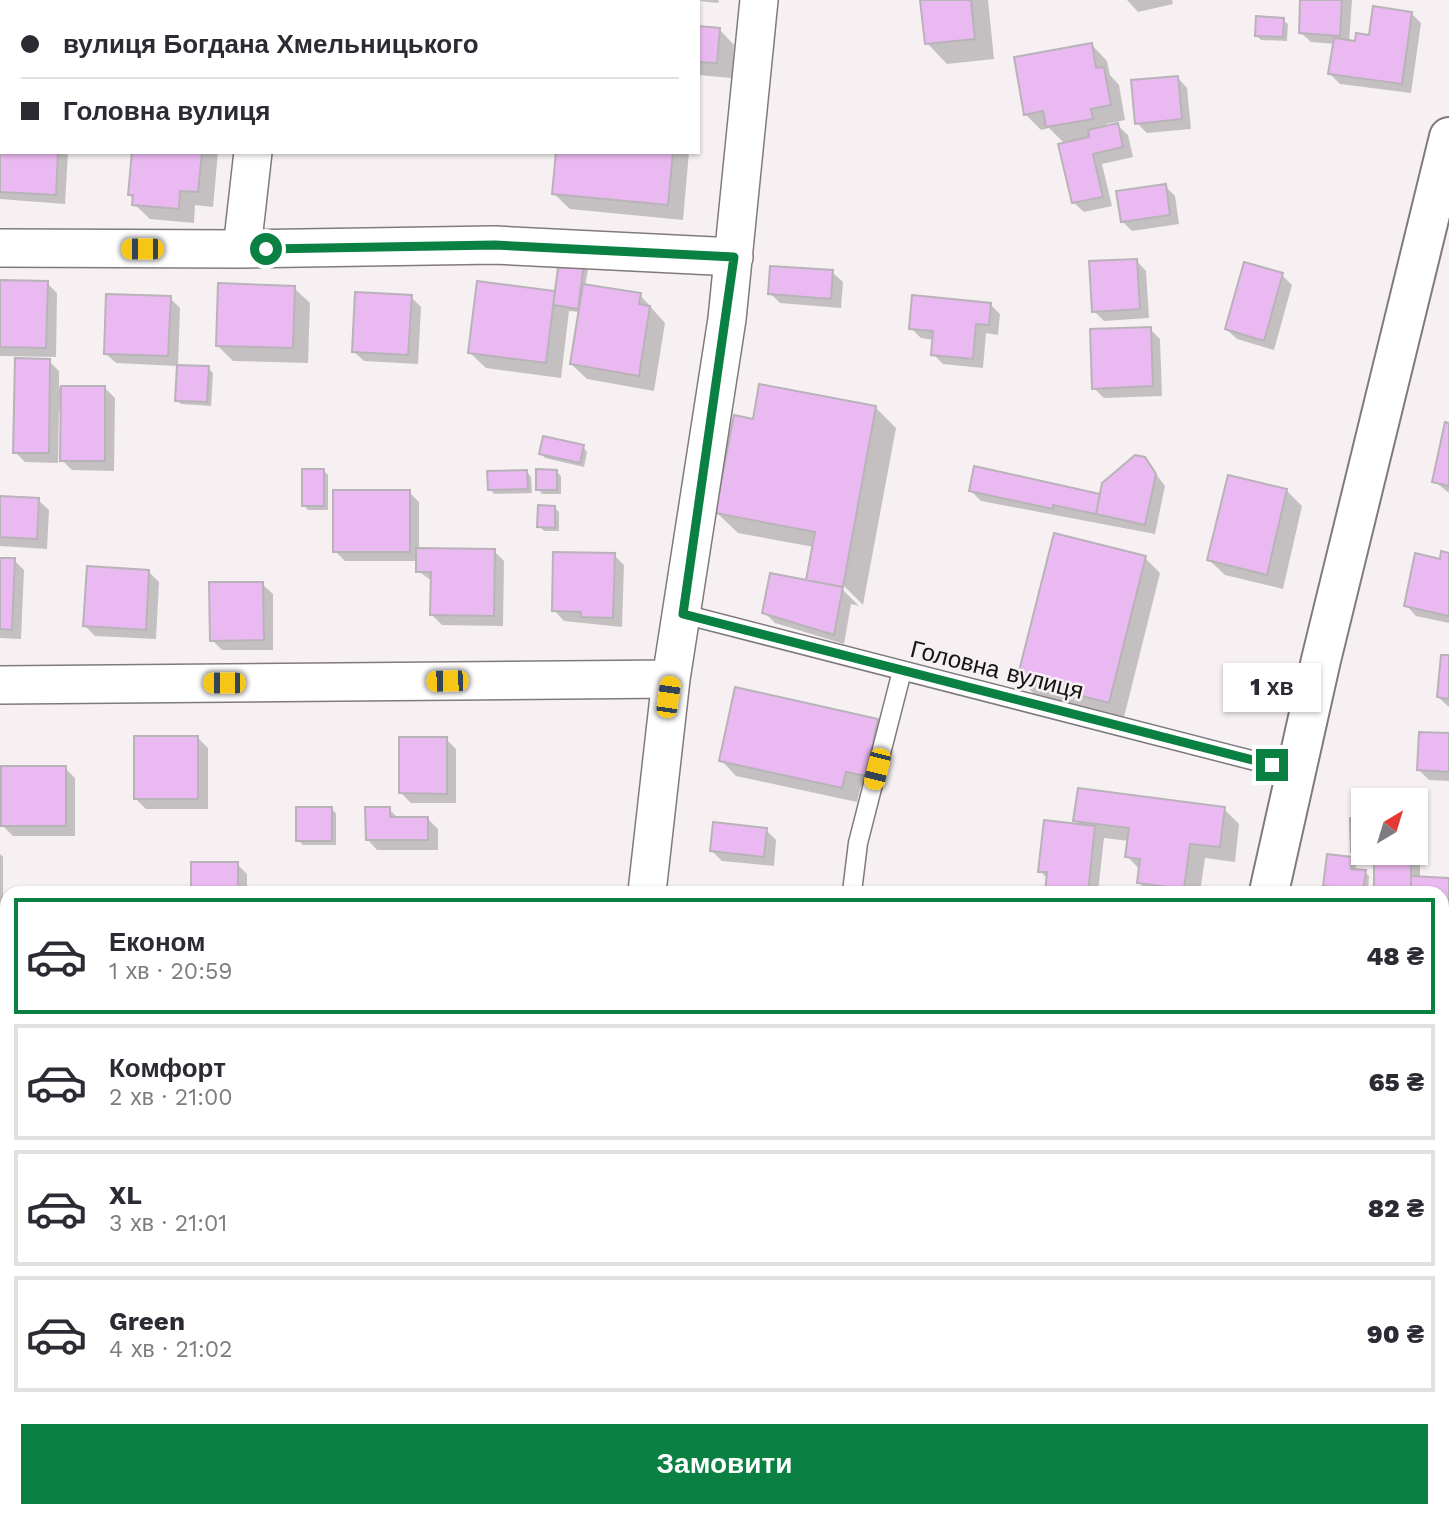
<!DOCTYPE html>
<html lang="uk">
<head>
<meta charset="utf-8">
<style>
	body { margin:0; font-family:"Work Sans",sans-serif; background:#f7f7f7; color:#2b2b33; height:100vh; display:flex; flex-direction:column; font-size:26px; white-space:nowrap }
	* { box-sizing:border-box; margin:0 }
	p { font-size:23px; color:#7c7c81 }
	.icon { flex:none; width:38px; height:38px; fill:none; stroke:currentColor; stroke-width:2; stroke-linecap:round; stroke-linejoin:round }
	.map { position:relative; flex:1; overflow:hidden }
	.details { position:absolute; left:0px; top:886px; width:1449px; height:632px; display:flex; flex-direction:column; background:#fff; border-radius:21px 21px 0 0; box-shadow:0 2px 5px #0004 }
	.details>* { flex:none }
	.top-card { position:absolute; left:0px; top:0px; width:700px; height:154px; box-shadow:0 2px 5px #0004; display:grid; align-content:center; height:154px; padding:0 21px; background:#fff }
	.needle { width:46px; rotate:38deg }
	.buttons { position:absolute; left:1351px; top:788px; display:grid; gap:14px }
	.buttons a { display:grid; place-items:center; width:77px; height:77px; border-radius:0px; background:#fff; box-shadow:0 2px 5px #0004; font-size:35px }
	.end { position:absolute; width:32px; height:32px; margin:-16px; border:9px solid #0b8043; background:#fff; box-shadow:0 0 0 4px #fff }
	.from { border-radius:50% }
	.bubble { position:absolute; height:49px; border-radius:0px; background:#fff; box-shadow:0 2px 5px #0004; font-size:23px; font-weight:800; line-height:49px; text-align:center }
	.car { position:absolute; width:21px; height:42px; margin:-21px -10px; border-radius:9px; box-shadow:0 0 5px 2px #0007; background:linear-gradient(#f5c518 24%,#345 0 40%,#f5c518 0 76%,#345 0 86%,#f5c518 0) }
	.top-card b { display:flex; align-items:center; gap:24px; height:66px; font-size:26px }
	.top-card b+b { border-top:2px solid #e1e1e2 }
	.top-card i { width:18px; height:18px; background:#2b2b33 }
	ul { padding:12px 0 0; list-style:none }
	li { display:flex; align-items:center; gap:21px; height:116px; margin:0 14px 10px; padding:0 7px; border:4px solid #e1e1e2; border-radius:0px }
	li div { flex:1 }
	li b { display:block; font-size:26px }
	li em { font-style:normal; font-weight:800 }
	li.active { border-color:#0b8043 }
	li>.icon { width:63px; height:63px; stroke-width:1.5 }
	.button { display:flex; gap:14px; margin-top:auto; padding:14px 21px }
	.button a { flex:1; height:80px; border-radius:0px; background:#0b8043; color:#fff; font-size:28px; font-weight:800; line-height:80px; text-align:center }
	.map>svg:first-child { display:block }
	.shadow { fill:#0003 }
	.building { fill:#ebb9f1; stroke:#b8b3b8; stroke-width:2 }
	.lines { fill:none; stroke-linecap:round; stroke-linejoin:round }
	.lane-casing { stroke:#807a7d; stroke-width:21 }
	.street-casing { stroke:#807a7d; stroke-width:40 }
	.primary-casing { stroke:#807a7d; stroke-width:42 }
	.lane { stroke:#fff; stroke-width:18 }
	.street { stroke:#fff; stroke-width:37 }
	.primary { stroke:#fff; stroke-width:38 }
	.route { stroke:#0b8043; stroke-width:9 }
	.labels { text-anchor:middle; stroke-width:5; stroke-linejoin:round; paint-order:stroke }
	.street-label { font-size:24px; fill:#151314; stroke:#f6f0f3 }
</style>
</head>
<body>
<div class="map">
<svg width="1449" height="1516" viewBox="0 0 1449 1516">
	<rect width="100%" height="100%" fill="#f6f0f3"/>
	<path class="shadow" d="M37,0H86L85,2H39Z
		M118,0H156L118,2Z
		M360,0H406L419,2H359Z
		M687,0H719L718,3Z
		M922,0H988L994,59L947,64L927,43Z
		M1127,0H1172L1173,4L1138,12Z
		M1302,0H1352L1349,42L1356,43L1411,13L1421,23L1411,93L1340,84L1330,74L1335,44L1311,42L1300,32Z
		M1283,20L1288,24L1287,41L1261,40L1256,35Z
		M698,28L719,29L734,45L732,78L698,75Z
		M1092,45L1107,61L1110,75L1119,85L1125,120L1106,124V128L1117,125L1128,135L1133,157L1102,164L1112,206L1084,212L1073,202L1065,144L1049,128L1041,130L1025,114Z
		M1177,77L1187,88L1191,129L1147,133L1137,123Z
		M0,127L2,152H68L65,204L0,199Z
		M134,152H218L213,207L195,205L194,223L150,219L134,204L130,194Z
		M558,152H689L683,220L570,209L554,194Z
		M1165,186L1175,196L1179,224L1132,231L1122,221Z
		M1136,260L1146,271L1149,318L1104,321L1094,311Z
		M583,266L588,270L585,286L640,295L665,323L654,391L587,379L571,364L580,312L569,311L561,378L486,368L470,353L556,295Z
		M832,272L843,282L841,308L780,303L770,293Z
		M1282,275L1292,285L1274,350L1237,339L1226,329Z
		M0,282L47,283L57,293L56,357L0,356Z
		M294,288L310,303L308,363L233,361L218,346Z
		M411,297L421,307L418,364L364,361L353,351Z
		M170,298L180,308L178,366L116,363L105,353Z
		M990,304L1000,314L998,335L986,333L983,368L943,364L933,354L934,340L921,338L911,328Z
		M1150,329L1160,339L1162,396L1104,398L1094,388Z
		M49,361L59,371V387H104L115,398L114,471L72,470L62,460V412L59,411L58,463L25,462L15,452Z
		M208,368L213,373L211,406L181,404L176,400Z
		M876,408L896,428L863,605L841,583V588L859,606L851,604L844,644L775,623L764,612L811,583L814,547L738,533L717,513L754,421Z
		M1449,425V493L1434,481Z
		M583,447L587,452L584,467L545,458L541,454Z
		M1144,458L1165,486L1155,534L981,501L971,491L1102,496Z
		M324,471L328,475V510H308L303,505Z
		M556,471L561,476V494H542L538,489Z
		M527,472L531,477L532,493L494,494L490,489Z
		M1229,477L1287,491L1302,506L1283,589L1225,575L1209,560Z
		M409,492L419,502V550L494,551L504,561L503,626L442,625L432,615V581L418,571V561H345L335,551Z
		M0,497L38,500L49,510L47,549L0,546Z
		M554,507L559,512V531H544L539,526Z
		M614,555L624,565L622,627L564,621L554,610Z
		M1449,555V623L1416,616L1406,605Z
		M1145,558L1160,573L1124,717L1034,694L1019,679Z
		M0,559L14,560L24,570L21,639L0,638Z
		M149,572L159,582L156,639L95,636L85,626Z
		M262,584L273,594V650H222L212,640Z
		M1449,657V707L1438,697Z
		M877,721L892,736L881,791L861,786L857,802L736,776L721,760Z
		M1449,735V781L1429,780L1419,770Z
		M198,738L208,748V809H146L135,798Z
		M446,739L456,749V803H411L401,793Z
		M65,768L75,778V836H13L3,826Z
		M331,809L336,813V845H303L298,840Z
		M389,809L399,819H428L438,829V850H377L367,839Z
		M1224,809L1239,824L1235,862L1205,858L1200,892H1149L1139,883L1140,870L1127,856L1129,841L1104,838L1098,892H1047L1048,879L1040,871L1081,826L1075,821Z
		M1352,820H1363V852H1416V825L1420,830V879L1449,881V993H1442V892H1376V862H1363L1353,851Z
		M766,830L776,840L774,866L722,861L712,851Z
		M0,854L3,857V910H0Z
		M1351,859L1356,864L1355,871L1365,872L1369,876L1368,892L1330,890L1325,885Z
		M193,864H237L247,874V892H193Z
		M0,1250L6,1256L7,1265V1310H0Z
		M1445,1307L1449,1311V1352L1442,1354V1308Z
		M25,1510H83V1516H25Z
		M141,1510H209V1516H141Z
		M228,1510H301V1516H228Z
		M439,1510H539L538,1516H438Z
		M550,1510H624L623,1516H550Z
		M735,1510H769L768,1516H710Z
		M928,1510H995L1000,1516H928Z
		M1183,1510H1233L1234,1516H1184Z
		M1246,1510H1280L1281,1516H1250Z"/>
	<path class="building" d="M358,0H419L358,2Z
		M920,0H971L975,39L925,44Z
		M1300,0H1342L1340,36L1299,33Z
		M1373,6L1412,12L1402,84L1328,74L1334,38L1355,41L1356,33L1369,35Z
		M1256,16L1284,18L1283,37L1255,36Z
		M698,26L720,28L717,63L698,62Z
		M1092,43L1096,68L1104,67L1111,105L1091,109L1093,119L1046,127L1043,111L1024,115L1014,57Z
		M1178,76L1182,119L1135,124L1131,80Z
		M1118,123L1123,147L1093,154L1103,197L1072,203L1058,144L1089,137L1088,130Z
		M0,126L2,152H58L56,195L0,192Z
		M132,152H202L198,192L180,191L179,209L132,205L133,195H128Z
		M556,152H673L668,205L552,194Z
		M1166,184L1170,215L1121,222L1116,191Z
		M1137,259L1140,309L1092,312L1089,261Z
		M559,261L584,264L578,309L553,305Z
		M1244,262L1283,273L1264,341L1225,329Z
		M770,266L833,270L831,299L768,294Z
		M0,280L48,281L46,348L0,347Z
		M477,281L555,291L546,363L468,353Z
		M218,283L295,286L293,348L216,346Z
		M583,284L641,293L639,304L650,306L639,376L570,364Z
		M355,292L412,295L408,355L352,352Z
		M106,294L171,296L168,356L104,354Z
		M912,295L991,303L989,325L976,324L973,359L931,355L933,331L909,329Z
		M1151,327L1153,386L1092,389L1090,329Z
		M15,358L50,359L49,453H13Z
		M177,365L209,366L207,402L175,401Z
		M759,384L876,406L843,587L806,580L815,532L715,513L734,415L753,419Z
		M61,386H105V461H60Z
		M1445,422L1449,423V486L1432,482Z
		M543,436L584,445L580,463L539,454Z
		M1135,455L1145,457L1156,474L1145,525L1096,514L1102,483Z
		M974,466L1100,494L1096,514L1053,505V509L969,491Z
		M302,469H324V506H302Z
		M536,469L557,470V490H536Z
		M527,470L528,489L488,490L487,471Z
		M1228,475L1287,489L1267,575L1207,560Z
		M333,490H410V552H333Z
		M0,496L39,498L37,539L0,537Z
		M538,505L555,506V528L537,527Z
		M1054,533L1146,556L1109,703L1017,679Z
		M416,548L495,549L494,616L430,615L431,572H416Z
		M1441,551L1449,553V616L1404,606L1415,553L1440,559Z
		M553,552L615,553L613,618L581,617V612L552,611Z
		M0,558H15L12,630L0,629Z
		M87,566L149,570L146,630L83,626Z
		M770,573L843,587L834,635L762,613Z
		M209,582H263L264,640L210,641Z
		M1441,655H1449V699L1437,697Z
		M735,687L878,719L866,776L846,772L842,788L719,761Z
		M1419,732L1449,733V772L1417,770Z
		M134,736H198V799H134Z
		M399,737H447V794L399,793Z
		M1,766H66V826H1Z
		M1078,788L1225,807L1220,847L1190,844L1184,889L1137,883L1140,859L1125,857L1129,828L1073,821Z
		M296,807H332V841H296Z
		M365,807H390V817H428V840H366Z
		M1350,818H1363V852H1351Z
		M1044,820L1095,826L1088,892H1045L1047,872H1038Z
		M713,822L767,828L764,857L710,851Z
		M1374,852H1411V892H1374Z
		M1327,854L1352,857L1351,869L1366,870L1363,890L1323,886Z
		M191,862H238V892H191Z
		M1411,876L1449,878V979H1442V892H1411Z
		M4,1182H7V1240H5Z
		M0,1263H7V1300H0Z
		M1442,1306H1446L1449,1323V1348L1442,1349Z
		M23,1510H74V1516H23Z
		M139,1510H194V1516H139Z
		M226,1510H291V1516H226Z
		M437,1510H498V1516H436Z
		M498,1510H528V1516H498Z
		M549,1510H613V1516H548Z
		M709,1510H758V1516H709Z
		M927,1510H991L990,1516H926Z
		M1012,1510H1053L1058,1511L1057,1516H1010Z
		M1181,1510H1225L1226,1514L1182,1516Z"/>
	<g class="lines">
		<defs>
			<path id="lane" d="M683,614L1298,772
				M852,892L858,843L902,671
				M1442,998L1449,1000"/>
			<path id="street" d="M266,2V0
				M0,248L242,249L495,245L734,257
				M242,249L253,152
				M671,679L727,319L759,0
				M0,685L671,679L647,892
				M0,1127H7"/>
			<path id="primary" d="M1269,892L1321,660L1449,137
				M1125,1516L1126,1510"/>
		</defs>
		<use href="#lane" class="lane-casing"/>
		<use href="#street" class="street-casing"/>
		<use href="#primary" class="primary-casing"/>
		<use href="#lane" class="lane"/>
		<use href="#street" class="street"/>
		<use href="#primary" class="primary"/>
	</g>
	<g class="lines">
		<path class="route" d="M266,249L495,245L734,257L683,614L1272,765"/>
	</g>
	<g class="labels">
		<g class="street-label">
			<text transform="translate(997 670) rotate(14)" y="8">Головна вулиця</text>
		</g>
	</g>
</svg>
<div class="buttons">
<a><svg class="needle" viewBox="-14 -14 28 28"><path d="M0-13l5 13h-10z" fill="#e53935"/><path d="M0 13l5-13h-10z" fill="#7c7c81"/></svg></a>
</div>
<i class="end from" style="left:266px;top:249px"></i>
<i class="end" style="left:1272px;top:765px"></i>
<div class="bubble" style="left:1223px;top:663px;width:98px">1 хв</div>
<i class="car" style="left:142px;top:249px;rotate:270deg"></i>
<i class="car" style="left:447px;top:681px;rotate:269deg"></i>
<i class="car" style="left:224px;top:683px;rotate:270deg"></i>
<i class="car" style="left:668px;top:697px;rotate:8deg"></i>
<i class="car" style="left:877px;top:769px;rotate:194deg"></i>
<div class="top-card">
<b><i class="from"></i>вулиця Богдана Хмельницького</b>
<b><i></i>Головна вулиця</b>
</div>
<section class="details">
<ul>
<li class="active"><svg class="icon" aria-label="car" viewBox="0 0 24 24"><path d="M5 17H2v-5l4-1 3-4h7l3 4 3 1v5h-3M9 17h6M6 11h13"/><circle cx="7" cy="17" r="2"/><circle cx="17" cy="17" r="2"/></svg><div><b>Економ</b><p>1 хв · 20:59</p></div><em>48 ₴</em></li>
<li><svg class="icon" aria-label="car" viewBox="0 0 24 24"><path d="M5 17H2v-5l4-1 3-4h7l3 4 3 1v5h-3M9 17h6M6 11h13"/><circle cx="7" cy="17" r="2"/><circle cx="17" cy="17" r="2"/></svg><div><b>Комфорт</b><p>2 хв · 21:00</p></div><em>65 ₴</em></li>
<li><svg class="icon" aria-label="car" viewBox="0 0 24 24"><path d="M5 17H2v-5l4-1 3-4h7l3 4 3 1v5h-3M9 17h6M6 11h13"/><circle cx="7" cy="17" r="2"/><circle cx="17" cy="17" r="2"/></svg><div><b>XL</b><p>3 хв · 21:01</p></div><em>82 ₴</em></li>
<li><svg class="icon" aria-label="car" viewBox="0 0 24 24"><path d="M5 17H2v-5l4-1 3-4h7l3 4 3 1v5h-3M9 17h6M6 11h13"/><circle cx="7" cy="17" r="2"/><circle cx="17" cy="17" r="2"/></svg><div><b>Green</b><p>4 хв · 21:02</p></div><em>90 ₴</em></li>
</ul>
<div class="button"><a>Замовити</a></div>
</section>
</div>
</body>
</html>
